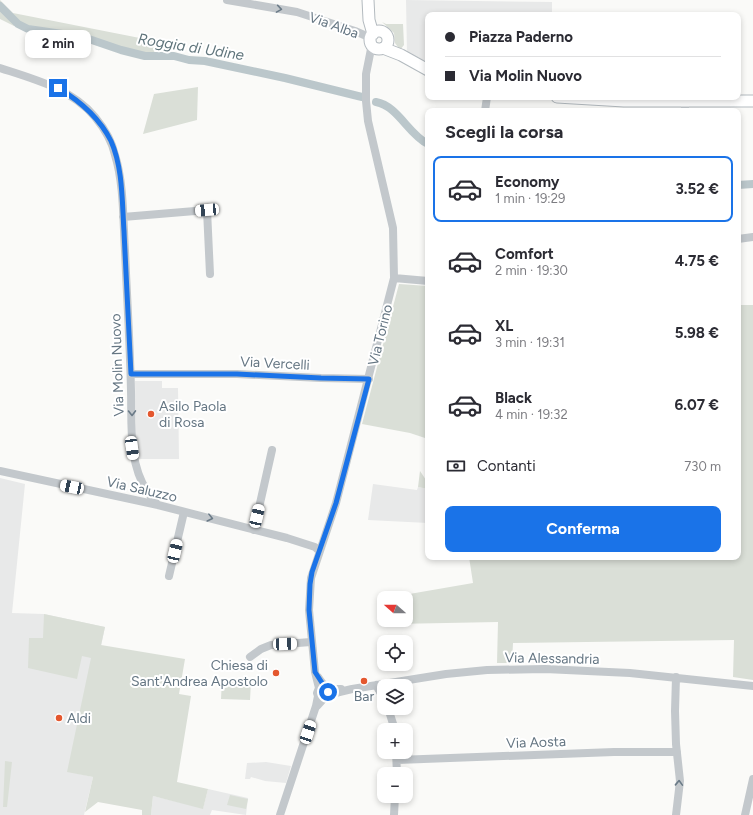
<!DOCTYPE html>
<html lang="it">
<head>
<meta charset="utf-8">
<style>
	body { margin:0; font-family:Figtree,sans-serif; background:#f7f7f7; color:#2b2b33; height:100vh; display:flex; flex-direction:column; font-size:15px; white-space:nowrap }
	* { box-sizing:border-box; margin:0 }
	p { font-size:13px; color:#7c7c81 }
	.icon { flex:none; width:22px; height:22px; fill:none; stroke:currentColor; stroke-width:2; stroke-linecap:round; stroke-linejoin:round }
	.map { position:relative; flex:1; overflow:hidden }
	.side { position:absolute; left:425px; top:108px; width:316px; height:452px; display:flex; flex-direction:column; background:#fff; border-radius:8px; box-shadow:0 2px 6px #0003 }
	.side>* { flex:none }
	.hud { position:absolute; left:425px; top:12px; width:316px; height:88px; border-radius:8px; box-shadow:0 2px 6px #0003; display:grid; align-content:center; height:88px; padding:0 20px; background:#fff }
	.needle { width:26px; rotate:291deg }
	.tools { position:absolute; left:377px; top:591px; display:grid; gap:8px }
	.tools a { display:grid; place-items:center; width:36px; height:36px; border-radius:8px; background:#fff; box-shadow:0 2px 6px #0003; font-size:20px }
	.end { position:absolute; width:18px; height:18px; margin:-9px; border:5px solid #1a73e8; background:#fff; box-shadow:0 0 0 2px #fff }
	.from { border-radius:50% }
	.bubble { position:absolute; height:28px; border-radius:8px; background:#fff; box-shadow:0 2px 6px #0003; font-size:13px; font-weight:700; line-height:28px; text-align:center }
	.car { position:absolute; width:12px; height:24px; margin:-12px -6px; border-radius:5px; box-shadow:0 0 3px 1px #0007; background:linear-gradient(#fff 24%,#345 0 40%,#fff 0 76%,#345 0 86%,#fff 0) }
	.hud b { display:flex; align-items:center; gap:14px; height:38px; font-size:15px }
	.hud b+b { border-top:1px solid #e1e1e2 }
	.hud i { width:10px; height:10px; background:#2b2b33 }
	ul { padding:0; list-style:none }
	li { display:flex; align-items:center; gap:12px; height:66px; margin:0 8px 6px; padding:0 12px; border:2px solid transparent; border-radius:8px }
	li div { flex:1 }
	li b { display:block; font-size:15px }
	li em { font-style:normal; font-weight:700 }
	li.selected { border-color:#1a73e8 }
	li>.icon { width:36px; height:36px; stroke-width:1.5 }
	h2 { padding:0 20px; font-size:18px; line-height:48px }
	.pay { display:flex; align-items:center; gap:10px; height:44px; padding:0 20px; font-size:15px }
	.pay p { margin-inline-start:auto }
	.action { display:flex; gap:8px; margin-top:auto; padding:8px 20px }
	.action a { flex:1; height:46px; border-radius:8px; background:#1a73e8; color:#fff; font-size:16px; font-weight:700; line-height:46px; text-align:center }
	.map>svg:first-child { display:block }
	.built { fill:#e8e9e9 }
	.green { fill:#dadfd7 }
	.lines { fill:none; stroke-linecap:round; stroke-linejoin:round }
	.canal { stroke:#bbc7cb; stroke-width:8 }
	.secondary-casing { stroke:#b3babf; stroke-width:13 }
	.minor { stroke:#c3c8cc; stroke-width:8 }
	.secondary { stroke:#fff; stroke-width:11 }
	.oneway { stroke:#6a7a87 }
	.route { stroke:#1a73e8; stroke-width:5 }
	.poi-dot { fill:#e4572e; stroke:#fff; stroke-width:1.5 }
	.labels { text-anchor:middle; stroke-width:4; stroke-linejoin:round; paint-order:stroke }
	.street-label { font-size:14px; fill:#657683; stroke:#fff }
	.poi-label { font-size:14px; fill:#657683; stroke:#fff; text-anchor:start }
	.water-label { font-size:15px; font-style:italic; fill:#60757c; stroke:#fff }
</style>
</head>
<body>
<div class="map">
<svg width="753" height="815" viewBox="0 0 753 815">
	<rect width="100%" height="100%" fill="#fafaf8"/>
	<path class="built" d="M406,0L552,2V15H428V62L407,54Z
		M135,381H162V388H178L179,459H137L136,444Z
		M0,478L25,484L12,613L44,614L105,627L75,773L93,777L84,815H0Z
		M373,484L417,490L418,487L428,489V523L368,520Z
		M266,762L291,766L286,783L265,781L251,777L250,779H245L247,763Z
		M208,789L248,798L246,815L212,810L210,815H151L153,796L203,808Z"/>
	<path class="green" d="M0,0L13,13L155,41L154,55L131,51L81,35L28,27L17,20L14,26L0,19Z
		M382,22L386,24H403L404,45L400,50L395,43L394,33Z
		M198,87L197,120L143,134L154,94Z
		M399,284L428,286V439L410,433L362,424Z
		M738,305H753V680L733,677L734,640L513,643L512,663H497L498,622L394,624V620H406V598L392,597L473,583L469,557H738Z
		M420,471L428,483V489L418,487Z
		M44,614L105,627L101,645L185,659L179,694L191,696L177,782L208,789L203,809L153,796L151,815H142V810L98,802L85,812L93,777L67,772L91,658L82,656L77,679L28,668L29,638H43Z
		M222,680L251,681L250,700L221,699Z
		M5,761L12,762L7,807H3Z
		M230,795L248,799L246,809L227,805Z"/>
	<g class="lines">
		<path class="canal" d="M0,6L18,24L28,29L83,37L121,50L145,56H174L189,60L205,61L285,78L362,97
			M376,102C398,106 408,134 428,144
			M738,185L753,184"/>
		<defs>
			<path id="secondary" d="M368,0L369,20L373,34
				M370 40a9 9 0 1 1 18 0a9 9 0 1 1-18 0Z
				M383,48L401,55L428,70
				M557,97L624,101H753"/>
		</defs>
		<use href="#secondary" class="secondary-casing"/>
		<path class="minor" d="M227,0L297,12L355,31L371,38
			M0,68C34,79 72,89 95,117C104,128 112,141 115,155C124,184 123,220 125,251C127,298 130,344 131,391C132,424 128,462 147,491C150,496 154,501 158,505
			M485,111L487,97
			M685,111V101
			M123,217L207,210L210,274
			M738,239L753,237
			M394,278L428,281
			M131,374H237L321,378L369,379
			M0,471L158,505L287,538L315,547L319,551
			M254,530L272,450
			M169,576L184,512
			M250,657L261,649L271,645L311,642
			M318,677C326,689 327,689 341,689
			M676,677L675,711L676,744L680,781L676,815
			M376,685L384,699
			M317,706L327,695L352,689L446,674L487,670L545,669L630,673L753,686
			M388,708L395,730
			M396,752L397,774
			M397,760L614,752H677
			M280,815L316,706L318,696L317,693L319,688L315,672L309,610L311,578L336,503L394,278L393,228L368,121L366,101V74L372,44
			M394,815L395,796
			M745,815L753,779"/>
		<use href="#secondary" class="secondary"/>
	</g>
	<defs><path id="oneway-chevron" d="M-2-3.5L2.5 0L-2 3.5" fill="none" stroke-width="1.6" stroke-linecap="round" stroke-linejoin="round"/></defs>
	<g class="oneway">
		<use href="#oneway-chevron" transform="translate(279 9) rotate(9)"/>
		<use href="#oneway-chevron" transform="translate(132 413) rotate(89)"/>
		<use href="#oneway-chevron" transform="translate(210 518) rotate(14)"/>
		<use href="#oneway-chevron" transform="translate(679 783) rotate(-88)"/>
	</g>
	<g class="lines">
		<path class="route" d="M58,88C80,101 99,117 111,141C123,168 122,202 124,231C126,279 129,327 131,374H237L321,378L369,379L336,503L312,572L310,584L309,610L315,672L328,692"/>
	</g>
	<g class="poi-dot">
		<circle cx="151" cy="414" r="4"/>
		<circle cx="276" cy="673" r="4"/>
		<circle cx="364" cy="681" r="4"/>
		<circle cx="59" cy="718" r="4"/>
	</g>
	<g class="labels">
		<g class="street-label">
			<text transform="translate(334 25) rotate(20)" y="5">Via Alba</text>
			<text transform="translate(380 335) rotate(-76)" y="5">Via Torino</text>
			<text transform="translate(275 363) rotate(3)" y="5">Via Vercelli</text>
			<text transform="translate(117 365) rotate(-92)" y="5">Via Molin Nuovo</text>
			<text transform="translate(142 489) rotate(13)" y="5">Via Saluzzo</text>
			<text transform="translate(552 658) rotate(1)" y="5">Via Alessandria</text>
			<text transform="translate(536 742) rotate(-2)" y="5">Via Aosta</text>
		</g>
		<g class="poi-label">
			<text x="159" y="411">Asilo Paola<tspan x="159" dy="16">di Rosa</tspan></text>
			<text x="268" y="670" text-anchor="end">Chiesa di<tspan x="268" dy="16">Sant'Andrea Apostolo</tspan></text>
			<text x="364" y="701" text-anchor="middle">Bar</text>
			<text x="67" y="723">Aldi</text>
		</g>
		<g class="water-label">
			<text transform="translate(191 47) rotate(9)" y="5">Roggia di Udine</text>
		</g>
	</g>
</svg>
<div class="tools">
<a><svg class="needle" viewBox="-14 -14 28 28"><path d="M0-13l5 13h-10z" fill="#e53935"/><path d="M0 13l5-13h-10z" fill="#7c7c81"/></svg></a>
<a><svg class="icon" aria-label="locate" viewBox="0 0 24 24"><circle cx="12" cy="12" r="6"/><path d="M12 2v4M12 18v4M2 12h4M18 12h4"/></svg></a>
<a><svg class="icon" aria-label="layers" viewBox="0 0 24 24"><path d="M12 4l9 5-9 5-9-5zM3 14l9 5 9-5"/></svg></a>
<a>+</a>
<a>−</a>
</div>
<i class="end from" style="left:328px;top:692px"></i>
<i class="end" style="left:58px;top:88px"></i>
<div class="bubble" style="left:25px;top:30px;width:66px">2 min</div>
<i class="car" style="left:207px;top:210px;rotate:265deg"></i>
<i class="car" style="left:132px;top:448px;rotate:172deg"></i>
<i class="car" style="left:72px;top:487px;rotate:282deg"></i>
<i class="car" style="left:257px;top:516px;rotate:13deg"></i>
<i class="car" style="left:175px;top:551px;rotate:13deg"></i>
<i class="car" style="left:285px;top:644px;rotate:88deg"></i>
<i class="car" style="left:308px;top:732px;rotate:18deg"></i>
<div class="hud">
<b><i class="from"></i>Piazza Paderno</b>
<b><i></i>Via Molin Nuovo</b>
</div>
<section class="side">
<h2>Scegli la corsa</h2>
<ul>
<li class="selected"><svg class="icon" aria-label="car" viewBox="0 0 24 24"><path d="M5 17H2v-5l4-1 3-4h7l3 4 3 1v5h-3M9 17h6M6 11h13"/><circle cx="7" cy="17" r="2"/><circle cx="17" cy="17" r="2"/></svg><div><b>Economy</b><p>1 min · 19:29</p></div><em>3.52 €</em></li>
<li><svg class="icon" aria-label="car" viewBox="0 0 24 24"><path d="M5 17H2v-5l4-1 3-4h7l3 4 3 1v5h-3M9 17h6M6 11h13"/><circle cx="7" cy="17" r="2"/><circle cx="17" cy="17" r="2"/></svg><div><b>Comfort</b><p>2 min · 19:30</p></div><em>4.75 €</em></li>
<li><svg class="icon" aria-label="car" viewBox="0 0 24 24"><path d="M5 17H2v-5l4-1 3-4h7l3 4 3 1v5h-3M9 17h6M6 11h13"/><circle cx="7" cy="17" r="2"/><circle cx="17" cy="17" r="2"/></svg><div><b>XL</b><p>3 min · 19:31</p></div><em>5.98 €</em></li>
<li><svg class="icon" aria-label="car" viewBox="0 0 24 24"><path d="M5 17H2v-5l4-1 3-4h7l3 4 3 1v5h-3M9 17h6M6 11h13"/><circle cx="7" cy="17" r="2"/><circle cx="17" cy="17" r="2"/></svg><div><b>Black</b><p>4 min · 19:32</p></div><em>6.07 €</em></li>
</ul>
<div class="pay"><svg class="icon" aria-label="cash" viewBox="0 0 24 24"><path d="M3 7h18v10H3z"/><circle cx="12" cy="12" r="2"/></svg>Contanti<p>730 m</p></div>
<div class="action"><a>Conferma</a></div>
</section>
</div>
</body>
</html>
